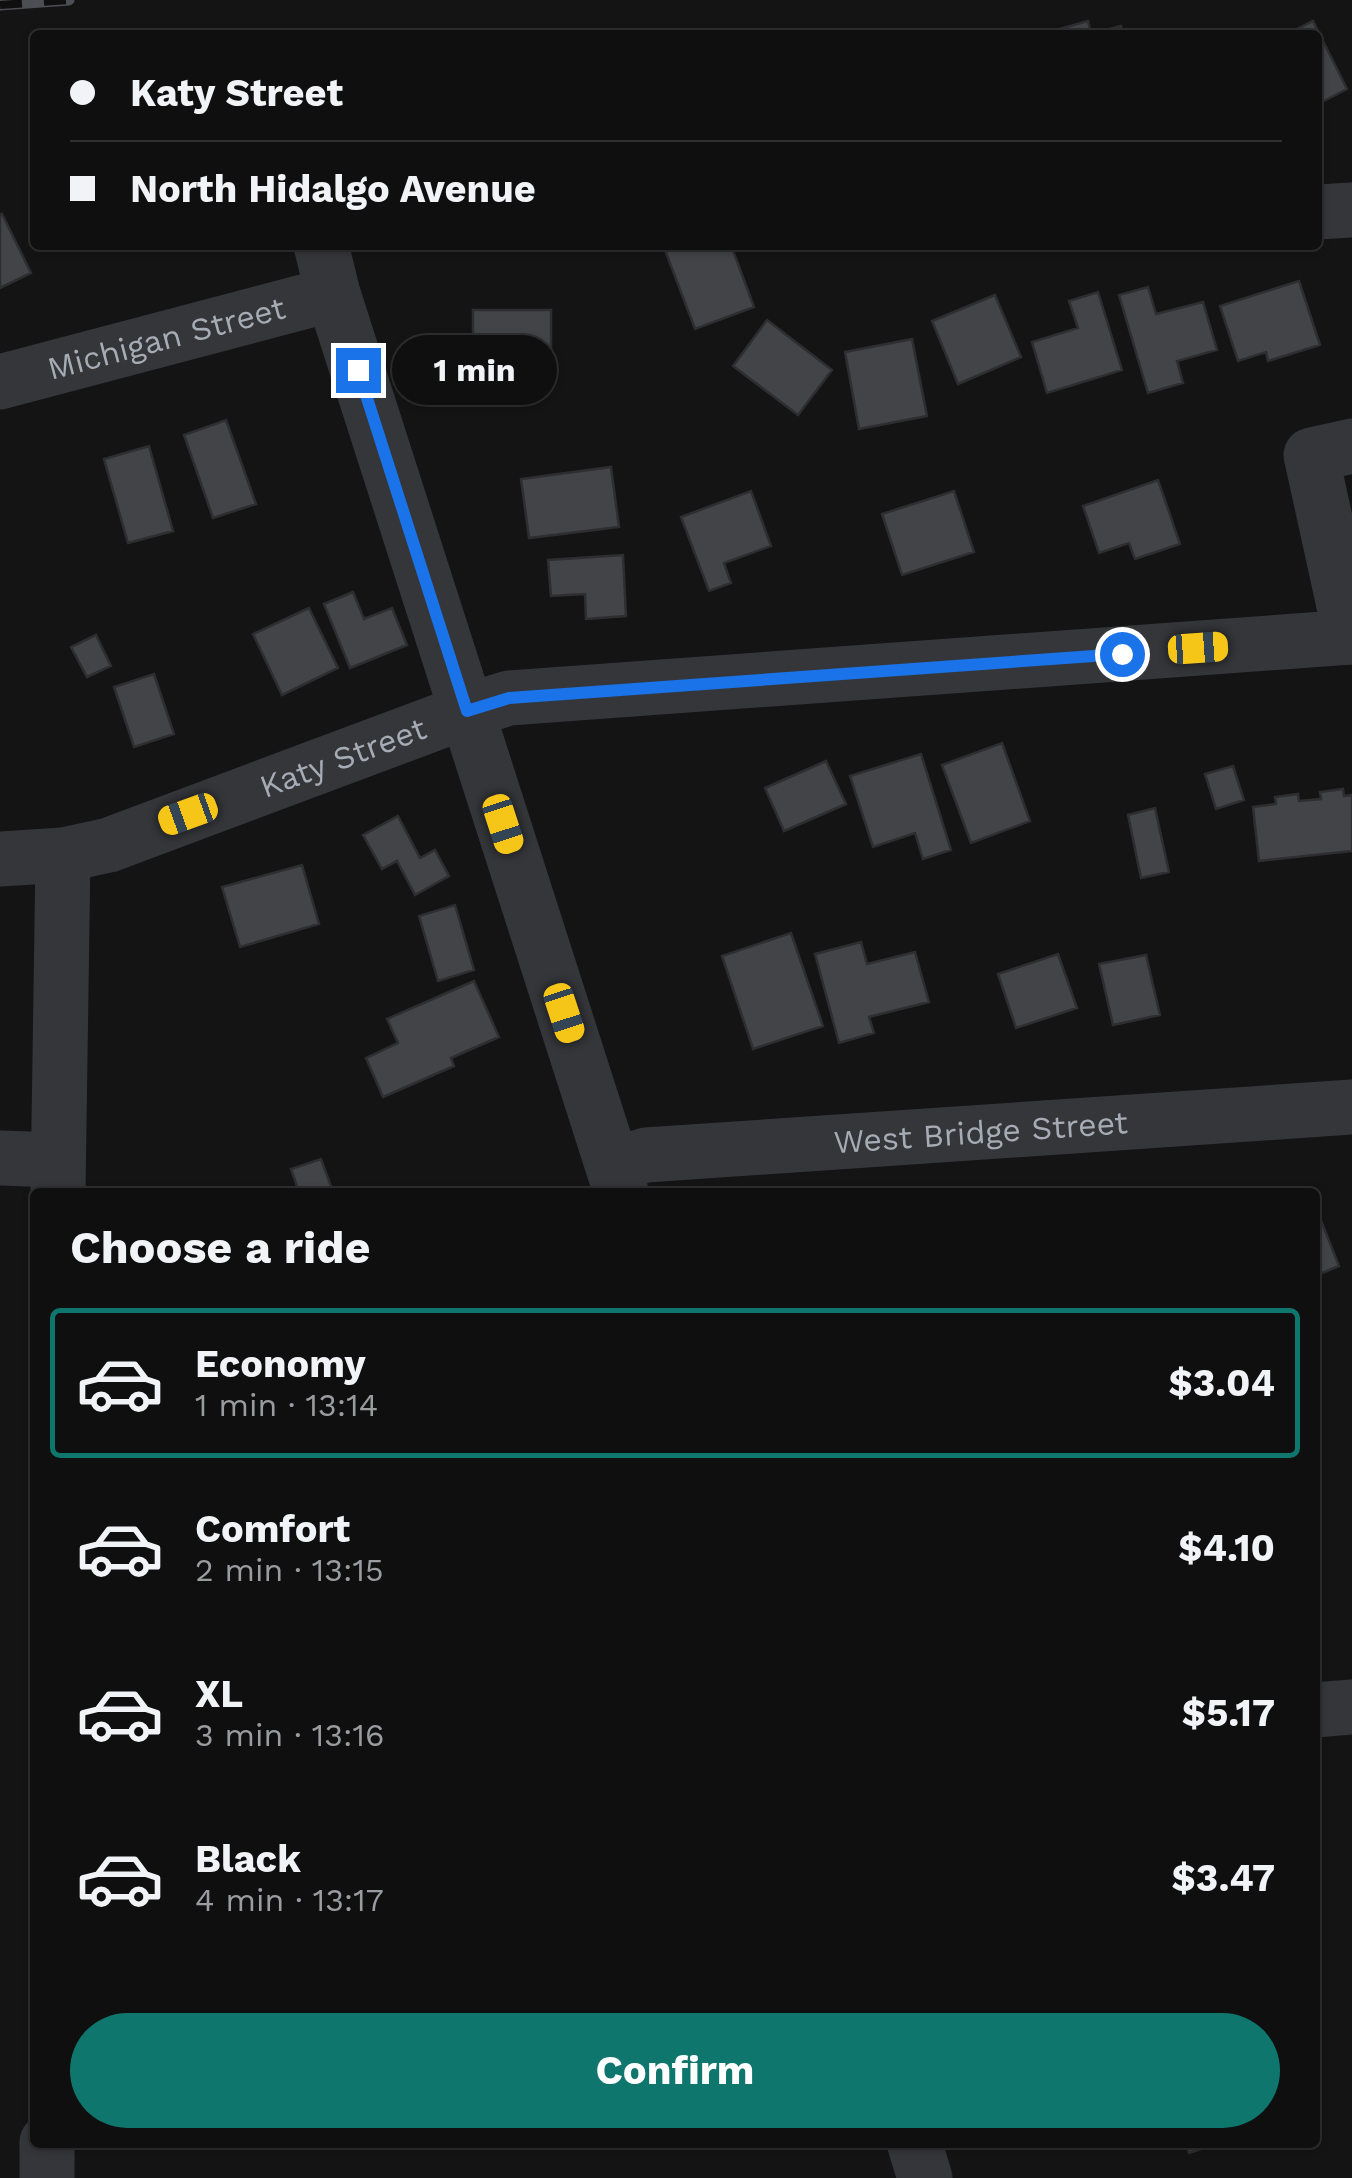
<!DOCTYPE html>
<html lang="en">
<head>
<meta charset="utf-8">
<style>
	body { margin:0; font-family:"Work Sans",sans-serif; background:#181819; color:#f1f3f6; height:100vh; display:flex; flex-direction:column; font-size:38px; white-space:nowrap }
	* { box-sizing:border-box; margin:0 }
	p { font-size:32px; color:#9b9c9f }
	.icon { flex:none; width:55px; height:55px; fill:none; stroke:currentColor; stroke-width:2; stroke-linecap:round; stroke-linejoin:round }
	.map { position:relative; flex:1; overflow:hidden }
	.side { position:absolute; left:30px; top:1188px; width:1290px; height:960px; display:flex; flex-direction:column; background:#0f0f10; border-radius:10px; box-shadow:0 2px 8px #0004,0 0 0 2px #2f2f30 }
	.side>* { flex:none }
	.top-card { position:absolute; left:30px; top:30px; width:1292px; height:220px; border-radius:10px; box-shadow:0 2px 8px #0004,0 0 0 2px #2f2f30; display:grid; align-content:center; height:220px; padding:0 40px; background:#0f0f10 }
	.end { position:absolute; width:45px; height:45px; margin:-22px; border:12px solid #1a73e8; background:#fff; box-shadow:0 0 0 5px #fff }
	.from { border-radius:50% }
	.bubble { position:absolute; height:70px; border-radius:35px; background:#0f0f10; box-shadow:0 2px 8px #0004,0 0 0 2px #2f2f30; font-size:32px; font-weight:700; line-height:70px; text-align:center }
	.car { position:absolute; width:30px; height:60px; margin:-30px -15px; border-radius:12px; box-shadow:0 0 8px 2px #0007; background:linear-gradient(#f5c518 24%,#345 0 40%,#f5c518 0 76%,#345 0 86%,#f5c518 0) }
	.top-card b { display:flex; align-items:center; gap:35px; height:95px; font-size:38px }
	.top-card b+b { border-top:2px solid #2f2f30 }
	.top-card i { width:25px; height:25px; background:#f1f3f6 }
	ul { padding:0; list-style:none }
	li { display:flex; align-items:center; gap:30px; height:150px; margin:0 20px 15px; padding:0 20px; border:5px solid transparent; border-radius:10px }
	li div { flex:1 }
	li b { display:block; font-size:38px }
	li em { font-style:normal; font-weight:700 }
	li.on { border-color:#0f766e }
	li>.icon { width:90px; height:90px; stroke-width:1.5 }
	h2 { padding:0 40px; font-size:45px; line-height:120px }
	.button { display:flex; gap:20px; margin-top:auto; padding:20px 40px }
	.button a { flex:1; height:115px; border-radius:60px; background:#0f766e; color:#fff; font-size:40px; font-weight:700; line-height:115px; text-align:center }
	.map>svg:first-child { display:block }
	.building { fill:#434448; stroke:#2e2e31; stroke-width:2.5 }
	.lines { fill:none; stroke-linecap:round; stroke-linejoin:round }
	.minor { stroke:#35363a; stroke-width:55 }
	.rail-casing { stroke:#4c4e53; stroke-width:11 }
	.rail { stroke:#0f0f10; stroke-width:8; stroke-dasharray:22; stroke-linecap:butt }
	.route { stroke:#1a73e8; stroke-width:12 }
	.labels { text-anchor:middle; stroke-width:10; stroke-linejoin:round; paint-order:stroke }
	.street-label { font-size:32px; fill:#a6acb5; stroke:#0f0f10 }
</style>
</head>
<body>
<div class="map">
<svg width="1352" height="2178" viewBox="0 0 1352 2178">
	<rect width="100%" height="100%" fill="#141415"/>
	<path class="building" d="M1088,21L1091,34L1121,26L1124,35H1061L1059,29Z
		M1313,21L1347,89L1318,104V35H1285Z
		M2,214L31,273L0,288V215Z
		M680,245H731L754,307L695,329L665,250Z
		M1299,281L1320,345L1268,361L1266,352L1238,361L1220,306Z
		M1148,287L1156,314L1203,302L1217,350L1177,361L1183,383L1148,393L1119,295Z
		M1098,292L1122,370L1047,393L1032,342L1078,328L1069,301Z
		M995,295L1021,357L958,384L932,321Z
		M473,310H551V370L473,371Z
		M767,320L832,370L798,415L733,366Z
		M912,339L927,416L859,429L845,352Z
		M226,420L256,504L213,518L184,435Z
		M149,446L173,531L128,543L104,459Z
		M611,467L619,527L529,538L521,479Z
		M1158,480L1180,544L1135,559L1129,543L1099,553L1083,506Z
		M751,491L771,546L724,563L731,583L709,591L681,517Z
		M954,491L974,552L902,575L882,514Z
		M623,555L626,616L586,619L585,594L551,596L548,560Z
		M353,592L364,619L392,608L407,645L350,668L324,604Z
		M309,608L338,668L282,695L253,634Z
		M96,635L111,666L87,677L71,647Z
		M154,674L174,734L134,747L114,687Z
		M1002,743L1030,821L971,843L942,765Z
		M921,754L951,850L923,859L915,833L873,847L850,776Z
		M826,761L846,804L784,831L765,788Z
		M1233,766L1244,800L1216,809L1205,774Z
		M1343,789L1344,796L1352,795V851L1259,861L1253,807L1276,804L1275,797L1298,794L1299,801L1321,799L1320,792Z
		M1155,808L1169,872L1141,878L1128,815Z
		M398,816L420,858L435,850L449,876L415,895L397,861L382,869L363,835Z
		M302,865L319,924L240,947L222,887Z
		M455,905L474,970L438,981L419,916Z
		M791,933L823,1026L753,1049L722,956Z
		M861,942L867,964L915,952L929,1002L869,1017L874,1033L839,1043L815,954Z
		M1058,954L1077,1008L1016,1028L998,974Z
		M1146,955L1160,1015L1113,1025L1099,964Z
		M474,981L499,1037L451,1058L454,1066L383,1097L366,1058L398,1043L387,1019Z
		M321,1159L332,1189L322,1192H299L291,1169Z
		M1315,1205L1339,1266L1315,1276Z
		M1014,2142H1060V2145H1014Z
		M1186,2142H1223L1189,2153Z"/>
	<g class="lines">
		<g class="minor">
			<path d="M1318,212L1352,210"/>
			<path d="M321,245L333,294L621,1192"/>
			<path id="s1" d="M0,382L333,294"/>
			<path d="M1351,637L1311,455L1352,446"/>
			<path id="s2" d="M0,859L63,855L109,845L467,711L509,698L1352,637"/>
			<path d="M0,1158L58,1160"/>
			<path id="s3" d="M613,1165L646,1155L1352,1107"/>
			<path d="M58,1192L63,855"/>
			<path d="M1315,1710L1352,1707"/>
			<path d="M914,2142L925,2178"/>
			<path d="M47,2178V2142"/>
		</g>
		<defs>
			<path id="rail" d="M0,5L69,0"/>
		</defs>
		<use href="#rail" class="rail-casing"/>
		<use href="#rail" class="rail"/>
	</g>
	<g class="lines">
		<path class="route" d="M358,370L467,711L509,698L1122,654"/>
	</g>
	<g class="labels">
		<g class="street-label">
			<text dy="11" stroke="none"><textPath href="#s1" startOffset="172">Michigan Street</textPath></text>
			<text dy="11" stroke="none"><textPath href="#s2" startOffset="360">Katy Street</textPath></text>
			<text dy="11" stroke="none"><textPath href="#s3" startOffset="370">West Bridge Street</textPath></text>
		</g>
	</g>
</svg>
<i class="end from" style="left:1122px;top:654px"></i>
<i class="end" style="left:358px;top:370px"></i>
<div class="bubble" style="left:392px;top:335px;width:165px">1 min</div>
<i class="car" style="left:1198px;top:648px;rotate:86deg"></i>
<i class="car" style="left:188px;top:814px;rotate:250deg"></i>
<i class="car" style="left:503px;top:824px;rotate:162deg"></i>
<i class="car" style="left:564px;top:1013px;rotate:162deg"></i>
<div class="top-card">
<b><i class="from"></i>Katy Street</b>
<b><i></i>North Hidalgo Avenue</b>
</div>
<section class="side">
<h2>Choose a ride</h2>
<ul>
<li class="on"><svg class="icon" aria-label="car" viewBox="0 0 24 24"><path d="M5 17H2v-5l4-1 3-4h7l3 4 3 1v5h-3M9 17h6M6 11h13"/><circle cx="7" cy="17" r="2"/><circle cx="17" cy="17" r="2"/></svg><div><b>Economy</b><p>1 min · 13:14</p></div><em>$3.04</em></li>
<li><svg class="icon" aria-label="car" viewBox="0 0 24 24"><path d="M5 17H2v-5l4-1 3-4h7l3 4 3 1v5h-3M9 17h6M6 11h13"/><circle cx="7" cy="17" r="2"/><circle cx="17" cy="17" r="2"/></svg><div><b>Comfort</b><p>2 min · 13:15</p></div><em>$4.10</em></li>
<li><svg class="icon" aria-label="car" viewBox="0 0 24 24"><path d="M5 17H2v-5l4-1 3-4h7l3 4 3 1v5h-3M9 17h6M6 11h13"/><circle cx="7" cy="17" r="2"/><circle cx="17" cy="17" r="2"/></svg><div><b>XL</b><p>3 min · 13:16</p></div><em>$5.17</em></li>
<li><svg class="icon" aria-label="car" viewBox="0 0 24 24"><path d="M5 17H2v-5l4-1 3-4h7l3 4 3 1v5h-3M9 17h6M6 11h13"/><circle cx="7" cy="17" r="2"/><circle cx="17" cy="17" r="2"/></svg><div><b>Black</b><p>4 min · 13:17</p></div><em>$3.47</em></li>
</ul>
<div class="button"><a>Confirm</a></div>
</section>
</div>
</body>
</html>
